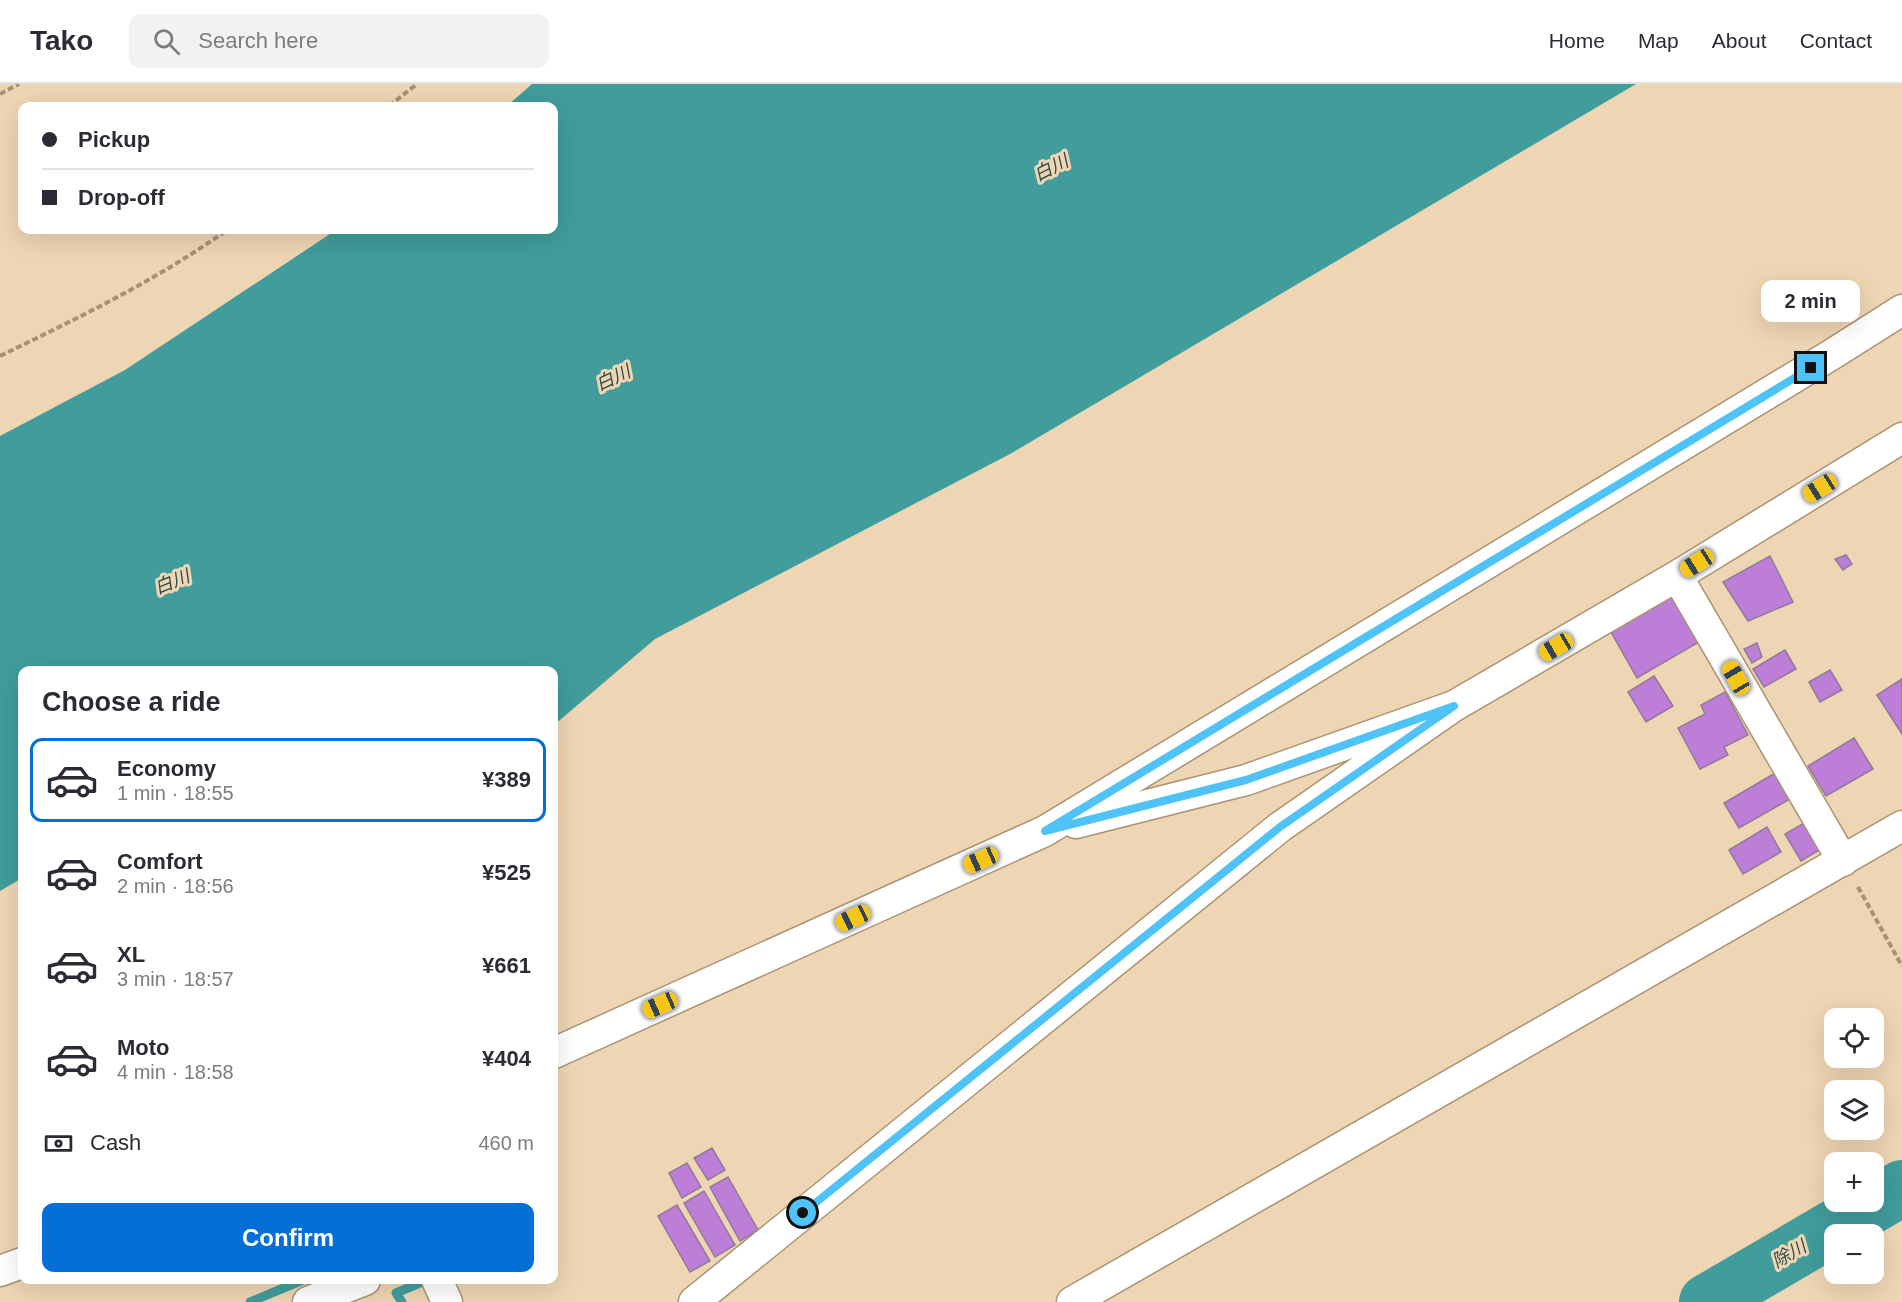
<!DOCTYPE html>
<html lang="en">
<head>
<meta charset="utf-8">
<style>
	body { margin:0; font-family:Helvetica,"Noto Sans JP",sans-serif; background:#f2f2f3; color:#2b2b33; height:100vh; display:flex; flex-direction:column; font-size:22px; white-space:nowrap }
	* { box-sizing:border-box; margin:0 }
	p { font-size:20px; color:#7c7c81 }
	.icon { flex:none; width:33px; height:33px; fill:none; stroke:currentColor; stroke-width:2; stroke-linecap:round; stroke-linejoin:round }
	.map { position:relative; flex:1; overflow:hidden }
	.details { position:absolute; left:18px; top:582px; width:540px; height:618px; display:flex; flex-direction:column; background:#fff; border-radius:12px; box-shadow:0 6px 24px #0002 }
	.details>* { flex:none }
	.hud { position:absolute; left:18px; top:18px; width:540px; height:132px; border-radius:12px; box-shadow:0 6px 24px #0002; display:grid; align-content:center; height:132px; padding:0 24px; background:#fff }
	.controls { position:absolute; left:1824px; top:924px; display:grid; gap:12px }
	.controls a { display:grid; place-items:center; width:60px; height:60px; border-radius:12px; background:#fff; box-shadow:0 6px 24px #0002; font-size:30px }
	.end { position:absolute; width:27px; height:27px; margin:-14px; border:8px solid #4fc3f7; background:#111; box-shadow:0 0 0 3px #111 }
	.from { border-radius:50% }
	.bubble { position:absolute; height:42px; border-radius:12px; background:#fff; box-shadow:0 6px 24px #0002; font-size:20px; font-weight:600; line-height:42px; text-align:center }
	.car { position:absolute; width:18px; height:36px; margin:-18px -9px; border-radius:8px; box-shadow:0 0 4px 2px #0007; background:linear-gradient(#f5c518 24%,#345 0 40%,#f5c518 0 76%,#345 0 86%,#f5c518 0) }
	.hud b { display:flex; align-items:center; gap:21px; height:57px; font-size:22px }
	.hud b+b { border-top:2px solid #e1e1e2 }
	.hud i { width:15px; height:15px; background:#2b2b33 }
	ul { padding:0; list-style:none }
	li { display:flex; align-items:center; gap:18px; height:84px; margin:0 12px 9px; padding:0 12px; border:3px solid transparent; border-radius:12px }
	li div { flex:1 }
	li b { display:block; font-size:22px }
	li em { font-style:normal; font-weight:600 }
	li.on { border-color:#046fd7 }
	li>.icon { width:54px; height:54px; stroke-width:1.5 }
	h2 { padding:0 24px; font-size:27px; line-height:72px }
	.pay { display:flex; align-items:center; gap:15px; height:66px; padding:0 24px; font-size:22px }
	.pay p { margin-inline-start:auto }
	.action { display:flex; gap:12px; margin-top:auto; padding:12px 24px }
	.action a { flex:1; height:69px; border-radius:12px; background:#046fd7; color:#fff; font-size:24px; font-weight:600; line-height:69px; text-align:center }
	header { display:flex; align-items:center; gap:36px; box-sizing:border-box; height:84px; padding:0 30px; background:#fff; border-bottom:2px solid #e1e1e2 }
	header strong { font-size:28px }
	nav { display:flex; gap:33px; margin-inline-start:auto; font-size:21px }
	.search { width:420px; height:54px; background:#f2f2f3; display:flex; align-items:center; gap:15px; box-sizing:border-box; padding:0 21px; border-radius:12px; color:#7c7c81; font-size:22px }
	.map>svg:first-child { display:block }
	.water { fill:#419c9c }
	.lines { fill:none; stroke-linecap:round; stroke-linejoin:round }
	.stream { stroke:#419c9c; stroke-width:9 }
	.river { stroke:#419c9c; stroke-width:56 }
	.building { fill:#bd7ed8; stroke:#8f7a99; stroke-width:1.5 }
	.minor-casing { stroke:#aa9372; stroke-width:33 }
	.path { stroke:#a49177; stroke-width:4; stroke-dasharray:6 3; stroke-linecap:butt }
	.minor { stroke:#fff; stroke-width:30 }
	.route { stroke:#4fc3f7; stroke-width:8 }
	.labels { text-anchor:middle; stroke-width:6; stroke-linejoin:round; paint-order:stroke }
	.water-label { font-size:18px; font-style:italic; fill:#2e4b4b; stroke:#eed5b3 }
</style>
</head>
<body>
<header>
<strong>Tako</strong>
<div class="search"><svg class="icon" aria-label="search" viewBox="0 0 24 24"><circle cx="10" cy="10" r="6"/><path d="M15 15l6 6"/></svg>Search here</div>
<nav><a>Home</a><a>Map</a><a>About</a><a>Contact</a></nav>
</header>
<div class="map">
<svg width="1902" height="1218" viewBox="0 0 1902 1218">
	<rect width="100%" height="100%" fill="#eed5b3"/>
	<path class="water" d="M532,0H1636L1010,370L655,555L554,641V586H22V794L0,807V352L125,286L336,146H554V22H507Z"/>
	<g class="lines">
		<path class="stream" d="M250,1218L303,1196
			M402,1218L396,1209L427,1196"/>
		<path class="river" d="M1707,1218L1902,1104"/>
	</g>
	<path class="building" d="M1846,471L1852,480L1843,486L1835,475Z
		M1770,472L1793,518L1748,537L1723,498Z
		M1677,509L1704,555L1637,594L1611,548Z
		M1757,559L1762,573L1752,579L1744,565Z
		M1785,566L1796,585L1764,603L1753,585Z
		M1830,586L1842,606L1820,618L1809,598Z
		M1654,592L1673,622L1646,638L1628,608Z
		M1902,595V650L1877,611Z
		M1725,608L1748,651L1724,663L1728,671L1700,685L1678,644L1705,630L1701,621Z
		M1854,654L1873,685L1826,712L1808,682Z
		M1775,689L1790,715L1739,744L1724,719Z
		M1813,734L1829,760L1801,777L1785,750Z
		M1767,743L1781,768L1743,790L1729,766Z
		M712,1064L725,1086L708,1096L694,1074Z
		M687,1079L701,1103L682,1114L669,1089Z
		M728,1093L758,1146L740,1157L710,1103Z
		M704,1107L735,1161L715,1173L684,1119Z
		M677,1121L710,1177L690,1188L658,1132Z"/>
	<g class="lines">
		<defs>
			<path id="minor" d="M1677,492L1843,777
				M1076,739L1246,696L1454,622L1677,492L1902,354
				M554,969L1045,747L1831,271L1902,226
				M0,1187L22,1179
				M437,1196L447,1218
				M308,1218L365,1196
				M694,1218L1280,743L1454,622
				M1072,1218L1902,742"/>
		</defs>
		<use href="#minor" class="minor-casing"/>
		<path class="path" d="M0,10L19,0
			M389,22L417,0
			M0,272C78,234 157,196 227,146
			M1858,803L1902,882"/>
		<use href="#minor" class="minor"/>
	</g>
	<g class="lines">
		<path class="route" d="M803,1129L1280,743L1454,622L1246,696L1045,747L1811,284"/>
	</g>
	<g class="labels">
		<g class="water-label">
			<text transform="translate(1051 84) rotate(-27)" y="6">白川</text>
			<text transform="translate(613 294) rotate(-25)" y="6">白川</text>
			<text transform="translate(172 498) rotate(-22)" y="6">白川</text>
			<text transform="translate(1789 1170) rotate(-30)" y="6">除川</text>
		</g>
	</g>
</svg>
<div class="controls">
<a><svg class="icon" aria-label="locate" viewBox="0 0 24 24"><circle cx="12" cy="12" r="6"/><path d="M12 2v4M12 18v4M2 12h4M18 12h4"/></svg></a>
<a><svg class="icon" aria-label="layers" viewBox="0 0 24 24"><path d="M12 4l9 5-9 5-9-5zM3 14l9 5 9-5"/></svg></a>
<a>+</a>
<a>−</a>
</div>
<i class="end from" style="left:803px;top:1129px"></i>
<i class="end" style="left:1811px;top:284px"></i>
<div class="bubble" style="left:1761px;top:196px;width:99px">2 min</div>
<i class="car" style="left:1820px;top:404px;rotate:238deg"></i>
<i class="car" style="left:1697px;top:479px;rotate:238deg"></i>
<i class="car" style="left:1556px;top:563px;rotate:240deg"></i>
<i class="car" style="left:1736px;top:594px;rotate:330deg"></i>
<i class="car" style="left:981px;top:776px;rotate:246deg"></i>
<i class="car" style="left:853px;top:834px;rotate:245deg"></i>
<i class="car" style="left:660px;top:921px;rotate:246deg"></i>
<div class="hud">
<b><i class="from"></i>Pickup</b>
<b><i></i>Drop-off</b>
</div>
<section class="details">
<h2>Choose a ride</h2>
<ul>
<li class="on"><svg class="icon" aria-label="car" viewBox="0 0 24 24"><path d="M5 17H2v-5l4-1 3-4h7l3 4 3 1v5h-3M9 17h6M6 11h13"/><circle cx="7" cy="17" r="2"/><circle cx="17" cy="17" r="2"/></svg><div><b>Economy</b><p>1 min · 18:55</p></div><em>¥389</em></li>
<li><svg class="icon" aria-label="car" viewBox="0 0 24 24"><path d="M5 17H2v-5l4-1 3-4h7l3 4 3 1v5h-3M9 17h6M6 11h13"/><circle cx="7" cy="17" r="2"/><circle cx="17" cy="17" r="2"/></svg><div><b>Comfort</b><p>2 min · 18:56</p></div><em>¥525</em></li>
<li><svg class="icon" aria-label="car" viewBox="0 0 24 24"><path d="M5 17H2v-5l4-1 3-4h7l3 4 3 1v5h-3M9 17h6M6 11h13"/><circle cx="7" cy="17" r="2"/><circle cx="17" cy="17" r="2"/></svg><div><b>XL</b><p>3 min · 18:57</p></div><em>¥661</em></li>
<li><svg class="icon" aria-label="car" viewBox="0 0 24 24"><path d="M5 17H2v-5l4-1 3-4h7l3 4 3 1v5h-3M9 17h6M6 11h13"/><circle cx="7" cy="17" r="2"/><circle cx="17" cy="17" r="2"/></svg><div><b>Moto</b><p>4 min · 18:58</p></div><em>¥404</em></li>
</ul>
<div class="pay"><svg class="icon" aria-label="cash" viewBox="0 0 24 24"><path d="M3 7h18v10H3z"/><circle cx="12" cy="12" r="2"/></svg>Cash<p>460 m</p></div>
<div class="action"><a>Confirm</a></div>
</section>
</div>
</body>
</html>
